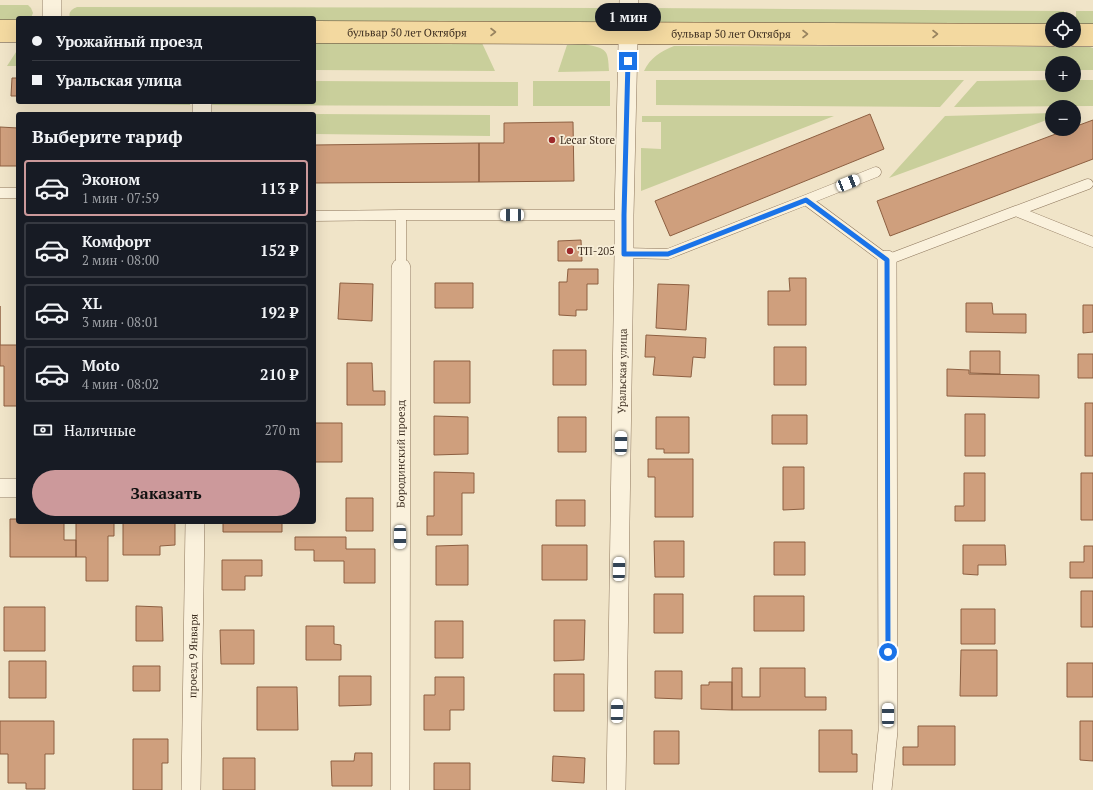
<!DOCTYPE html>
<html lang="ru">
<head>
<meta charset="utf-8">
<style>
	body { margin:0; font-family:"PT Serif",serif; background:#20242c; color:#f1f3f6; height:100vh; display:flex; flex-direction:column; font-size:15px; white-space:nowrap }
	* { box-sizing:border-box; margin:0 }
	p { font-size:13px; color:#9ea1a6 }
	.icon { flex:none; width:22px; height:22px; fill:none; stroke:currentColor; stroke-width:2; stroke-linecap:round; stroke-linejoin:round }
	.map { position:relative; flex:1; overflow:hidden }
	.panel { position:absolute; left:16px; top:112px; width:300px; height:412px; display:flex; flex-direction:column; background:#171b24; border-radius:4px; box-shadow:0 4px 16px #0002 }
	.panel>* { flex:none }
	.hud { position:absolute; left:16px; top:16px; width:300px; height:88px; border-radius:4px; box-shadow:0 4px 16px #0002; display:grid; align-content:center; height:88px; padding:0 16px; background:#171b24 }
	.fabs { position:absolute; left:1045px; top:12px; display:grid; gap:8px }
	.fabs a { display:grid; place-items:center; width:36px; height:36px; border-radius:50%; background:#171b24; box-shadow:0 4px 16px #0002; font-size:20px }
	.end { position:absolute; width:18px; height:18px; margin:-9px; border:5px solid #1a73e8; background:#fff; box-shadow:0 0 0 2px #fff }
	.from { border-radius:50% }
	.bubble { position:absolute; height:28px; border-radius:14px; background:#171b24; box-shadow:0 4px 16px #0002; font-size:13px; font-weight:700; line-height:28px; text-align:center }
	.car { position:absolute; width:12px; height:24px; margin:-12px -6px; border-radius:5px; box-shadow:0 0 3px 1px #0007; background:linear-gradient(#fff 24%,#345 0 40%,#fff 0 76%,#345 0 86%,#fff 0) }
	.hud b { display:flex; align-items:center; gap:14px; height:38px; font-size:15px }
	.hud b+b { border-top:1px solid #363941 }
	.hud i { width:10px; height:10px; background:#f1f3f6 }
	ul { padding:0; list-style:none }
	li { display:flex; align-items:center; gap:12px; height:56px; margin:0 8px 6px; padding:0 8px; border:2px solid #363941; border-radius:4px }
	li div { flex:1 }
	li b { display:block; font-size:15px }
	li em { font-style:normal; font-weight:700 }
	li.current { border-color:#cc999b }
	li>.icon { width:36px; height:36px; stroke-width:1.5 }
	h2 { padding:0 16px; font-size:18px; line-height:48px }
	.pay { display:flex; align-items:center; gap:10px; height:44px; padding:0 16px; font-size:15px }
	.pay p { margin-inline-start:auto }
	.button { display:flex; gap:8px; margin-top:auto; padding:8px 16px }
	.button a { flex:1; height:46px; border-radius:24px; background:#cc999b; color:#111; font-size:16px; font-weight:700; line-height:46px; text-align:center }
	.map>svg:first-child { display:block }
	.green { fill:#c9cf9b }
	.building { fill:#cf9f7d; stroke:#8d5f41 }
	.lines { fill:none; stroke-linecap:round; stroke-linejoin:round }
	.service-casing { stroke:#8d765c; stroke-width:11 }
	.minor-casing { stroke:#8d765c; stroke-width:20 }
	.primary-casing { stroke:#5b4430; stroke-width:23 }
	.service { stroke:#faf1dc; stroke-width:10 }
	.minor { stroke:#faf1dc; stroke-width:19 }
	.primary { stroke:#f3d9a0; stroke-width:22 }
	.oneway { stroke:#988460 }
	.route { stroke:#1a73e8; stroke-width:5 }
	.poi-dot { fill:#9e2a2b; stroke:#f7eed8; stroke-width:1.5 }
	.labels { text-anchor:middle; stroke-width:3.5; stroke-linejoin:round; paint-order:stroke }
	.street-label { font-size:11px; fill:#3d2e20; stroke:#f7eed8 }
	.poi-label { font-size:11px; fill:#3d2e20; stroke:#f7eed8; text-anchor:start }
</style>
</head>
<body>
<div class="map">
<svg width="1093" height="790" viewBox="0 0 1093 790">
	<rect width="100%" height="100%" fill="#f0e4c8"/>
	<path class="green" d="M0,5H28L31,8L33,13L31,18H18V21H0Z
		M77,7L599,8L608,10L611,12V16L609,19L599,22L314,21V18H70C68,12 72,9 77,7Z
		M647,8L1064,11V19H1052V24L647,22L641,21L637,16L639,11Z
		M1076,11H1093V24H1076Z
		M314,42L482,43L495,71L314,70Z
		M585,44C607,49 608,49 609,71L558,72L567,45Z
		M674,46L1090,47L1093,48V70H1074V63H1052V71H644C650,58 661,51 674,46Z
		M18,49V66H7Z
		M656,80H964L940,107L656,105Z
		M1052,80V85H1074V80H1093V106L954,107L977,81Z
		M314,81L518,82V106L210,105V102H314Z
		M533,81H610V106H533Z
		M48,102H190V105L45,103Z
		M1052,113V118L889,178L945,116Z
		M314,114L490,115V136L314,134Z
		M642,116H834L641,191V148L661,149V122H642Z"/>
	<path class="building" d="M12,78H18V96H11Z
		M870,114L884,149L670,236L655,201Z
		M1093,120V159L890,236L877,201L1069,129H1074V127Z
		M573,122L574,181L479,182V143H504V123Z
		M0,127L18,128V166H0Z
		M479,143V182L314,183V145Z
		M581,240L582,261H558V241Z
		M568,269H598V284H587V310H576V316L559,315V282H567Z
		M789,278H806V325H768V291H790Z
		M340,283L373,284L372,321L338,319Z
		M435,283H473V308H435Z
		M658,284L689,285L686,330L656,328Z
		M966,303H992L993,314H1026V333L966,332Z
		M1083,305H1093V332L1083,333Z
		M0,306V345H18V406H4V366H0Z
		M646,335L706,338L705,358L693,357L691,377L653,375L655,357H645Z
		M774,347H806V385H774Z
		M553,350H586V385H553Z
		M970,351H1000V374L970,373Z
		M1078,354H1093V378H1078Z
		M434,361H470V403H434Z
		M347,363H372L373,391H385V405H347Z
		M947,369L969,370V374L1039,375V398L947,396Z
		M1085,403H1093V456H1085Z
		M965,414H985V456H965Z
		M772,415H807V444H772Z
		M434,416L468,417V454L434,455Z
		M558,417H586V452H558Z
		M656,417H689V453H664V449H656Z
		M314,423H342V462H314Z
		M648,459H693V517H655V477H648Z
		M783,467H804V509L783,510Z
		M434,472L474,473V493H462V535H427V516H434Z
		M964,473H985V521H955V506H964Z
		M1081,473H1093V520H1081Z
		M346,498H373V531H346Z
		M556,500H585V526H556Z
		M10,519H18V522H64V540H76V557H10Z
		M76,522H114V536H108V581H86V557H76Z
		M123,522H175V545L160,546V555H123Z
		M223,522H282V532H223Z
		M295,537H346V549H375V583H344V561H314V550H295Z
		M654,541H684V577H655Z
		M774,542H805V575H774Z
		M468,545V585H436V546Z
		M542,545H587V580H542Z
		M963,545H1005L1006,565H978V575L963,574Z
		M1084,546H1093V578H1070V562H1084Z
		M222,560H262V576H245V590H222Z
		M1081,591H1093V627H1081Z
		M654,594H683V633H654Z
		M754,596H804V631H754Z
		M136,606L162,607L163,641H136Z
		M4,607H45V651H4Z
		M961,609H995V644H961Z
		M554,620H585L584,660L554,661Z
		M435,621H463V658H435Z
		M306,626H334V644L341,645V660H306Z
		M220,630H254V664H221Z
		M961,650H997V696H960Z
		M9,661H46V698H9Z
		M1067,663H1093V697H1067Z
		M133,666H160V691H133Z
		M732,668H742V697H760V668H805V697H826V710H732Z
		M655,671H682V699L655,698Z
		M554,674H584V711H554Z
		M339,676H371V705L339,706Z
		M435,677H464V710H450V730H424V695H435Z
		M709,682H732V710L701,709V685H709Z
		M257,687H297L298,730H257Z
		M0,721H54V754H45V789H26V783H8V754H0Z
		M1080,721H1093V761L1080,760Z
		M918,726H955V765H903V747H918Z
		M819,730H852V754H857V772H819Z
		M654,731H679V764H654Z
		M133,739H168V763H162V790H133Z
		M355,753H372V786H332L331,761H354Z
		M553,756L585,758L584,783L552,781Z
		M223,758H255V790H223Z
		M434,763H470V790H434Z"/>
	<g class="lines">
		<defs>
			<path id="service" d="M0,193H18
				M806,200L876,172
				M1016,211L1088,184
				M314,216L401,215H624
				M624,253L668,254L806,200L887,260L1016,211L1093,242
				M401,268V215"/>
			<g id="minor">
				<path d="M52,18V0"/>
				<path d="M202,114V102"/>
				<path d="M0,488H18"/>
				<path id="s1" d="M191,790L195,522"/>
				<path id="s2" d="M400,790L401,268"/>
				<path id="s3" d="M616,790L624,253V215L629,0"/>
				<path d="M882,790L888,731L887,260"/>
			</g>
			<g id="primary">
				<path d="M0,31H18"/>
				<path id="s4" d="M314,32L1052,35"/>
				<path d="M1074,35H1093"/>
			</g>
		</defs>
		<use href="#service" class="service-casing"/>
		<use href="#minor" class="minor-casing"/>
		<use href="#primary" class="primary-casing"/>
		<use href="#service" class="service"/>
		<use href="#minor" class="minor"/>
		<use href="#primary" class="primary"/>
	</g>
	<defs><path id="oneway-chevron" d="M-2-3.5L2.5 0L-2 3.5" fill="none" stroke-width="1.6" stroke-linecap="round" stroke-linejoin="round"/></defs>
	<g class="oneway">
		<use href="#oneway-chevron" transform="translate(493 32)"/>
		<use href="#oneway-chevron" transform="translate(805 34)"/>
		<use href="#oneway-chevron" transform="translate(935 34)"/>
	</g>
	<g class="lines">
		<path class="route" d="M628,61L624,215V254H668L806,200L887,260L888,652"/>
	</g>
	<g class="poi-dot">
		<circle cx="552" cy="140" r="4"/>
		<circle cx="570" cy="251" r="4"/>
	</g>
	<g class="labels">
		<g class="street-label">
			<text dy="4" stroke="none"><textPath href="#s4" startOffset="93">бульвар 50 лет Октября</textPath></text>
			<text dy="4" stroke="none"><textPath href="#s4" startOffset="417">бульвар 50 лет Октября</textPath></text>
			<text dy="4" stroke="none"><textPath href="#s3" startOffset="419">Уральская улица</textPath></text>
			<text dy="4" stroke="none"><textPath href="#s2" startOffset="336">Бородинский проезд</textPath></text>
			<text dy="4" stroke="none"><textPath href="#s1" startOffset="134">проезд 9 Января</textPath></text>
		</g>
		<g class="poi-label">
			<text x="560" y="144">Lecar Store</text>
			<text x="578" y="255">ТП-205</text>
		</g>
	</g>
</svg>
<div class="fabs">
<a><svg class="icon" aria-label="locate" viewBox="0 0 24 24"><circle cx="12" cy="12" r="6"/><path d="M12 2v4M12 18v4M2 12h4M18 12h4"/></svg></a>
<a>+</a>
<a>−</a>
</div>
<i class="end from" style="left:888px;top:652px"></i>
<i class="end" style="left:628px;top:61px"></i>
<div class="bubble" style="left:595px;top:3px;width:66px">1 мин</div>
<i class="car" style="left:848px;top:183px;rotate:68deg"></i>
<i class="car" style="left:512px;top:215px;rotate:270deg"></i>
<i class="car" style="left:621px;top:443px;rotate:1deg"></i>
<i class="car" style="left:400px;top:537px;rotate:180deg"></i>
<i class="car" style="left:619px;top:569px;rotate:1deg"></i>
<i class="car" style="left:617px;top:711px;rotate:1deg"></i>
<i class="car" style="left:888px;top:715px;rotate:0deg"></i>
<div class="hud">
<b><i class="from"></i>Урожайный проезд</b>
<b><i></i>Уральская улица</b>
</div>
<section class="panel">
<h2>Выберите тариф</h2>
<ul>
<li class="current"><svg class="icon" aria-label="car" viewBox="0 0 24 24"><path d="M5 17H2v-5l4-1 3-4h7l3 4 3 1v5h-3M9 17h6M6 11h13"/><circle cx="7" cy="17" r="2"/><circle cx="17" cy="17" r="2"/></svg><div><b>Эконом</b><p>1 мин · 07:59</p></div><em>113 ₽</em></li>
<li><svg class="icon" aria-label="car" viewBox="0 0 24 24"><path d="M5 17H2v-5l4-1 3-4h7l3 4 3 1v5h-3M9 17h6M6 11h13"/><circle cx="7" cy="17" r="2"/><circle cx="17" cy="17" r="2"/></svg><div><b>Комфорт</b><p>2 мин · 08:00</p></div><em>152 ₽</em></li>
<li><svg class="icon" aria-label="car" viewBox="0 0 24 24"><path d="M5 17H2v-5l4-1 3-4h7l3 4 3 1v5h-3M9 17h6M6 11h13"/><circle cx="7" cy="17" r="2"/><circle cx="17" cy="17" r="2"/></svg><div><b>XL</b><p>3 мин · 08:01</p></div><em>192 ₽</em></li>
<li><svg class="icon" aria-label="car" viewBox="0 0 24 24"><path d="M5 17H2v-5l4-1 3-4h7l3 4 3 1v5h-3M9 17h6M6 11h13"/><circle cx="7" cy="17" r="2"/><circle cx="17" cy="17" r="2"/></svg><div><b>Moto</b><p>4 мин · 08:02</p></div><em>210 ₽</em></li>
</ul>
<div class="pay"><svg class="icon" aria-label="cash" viewBox="0 0 24 24"><path d="M3 7h18v10H3z"/><circle cx="12" cy="12" r="2"/></svg>Наличные<p>270 m</p></div>
<div class="button"><a>Заказать</a></div>
</section>
</div>
</body>
</html>
